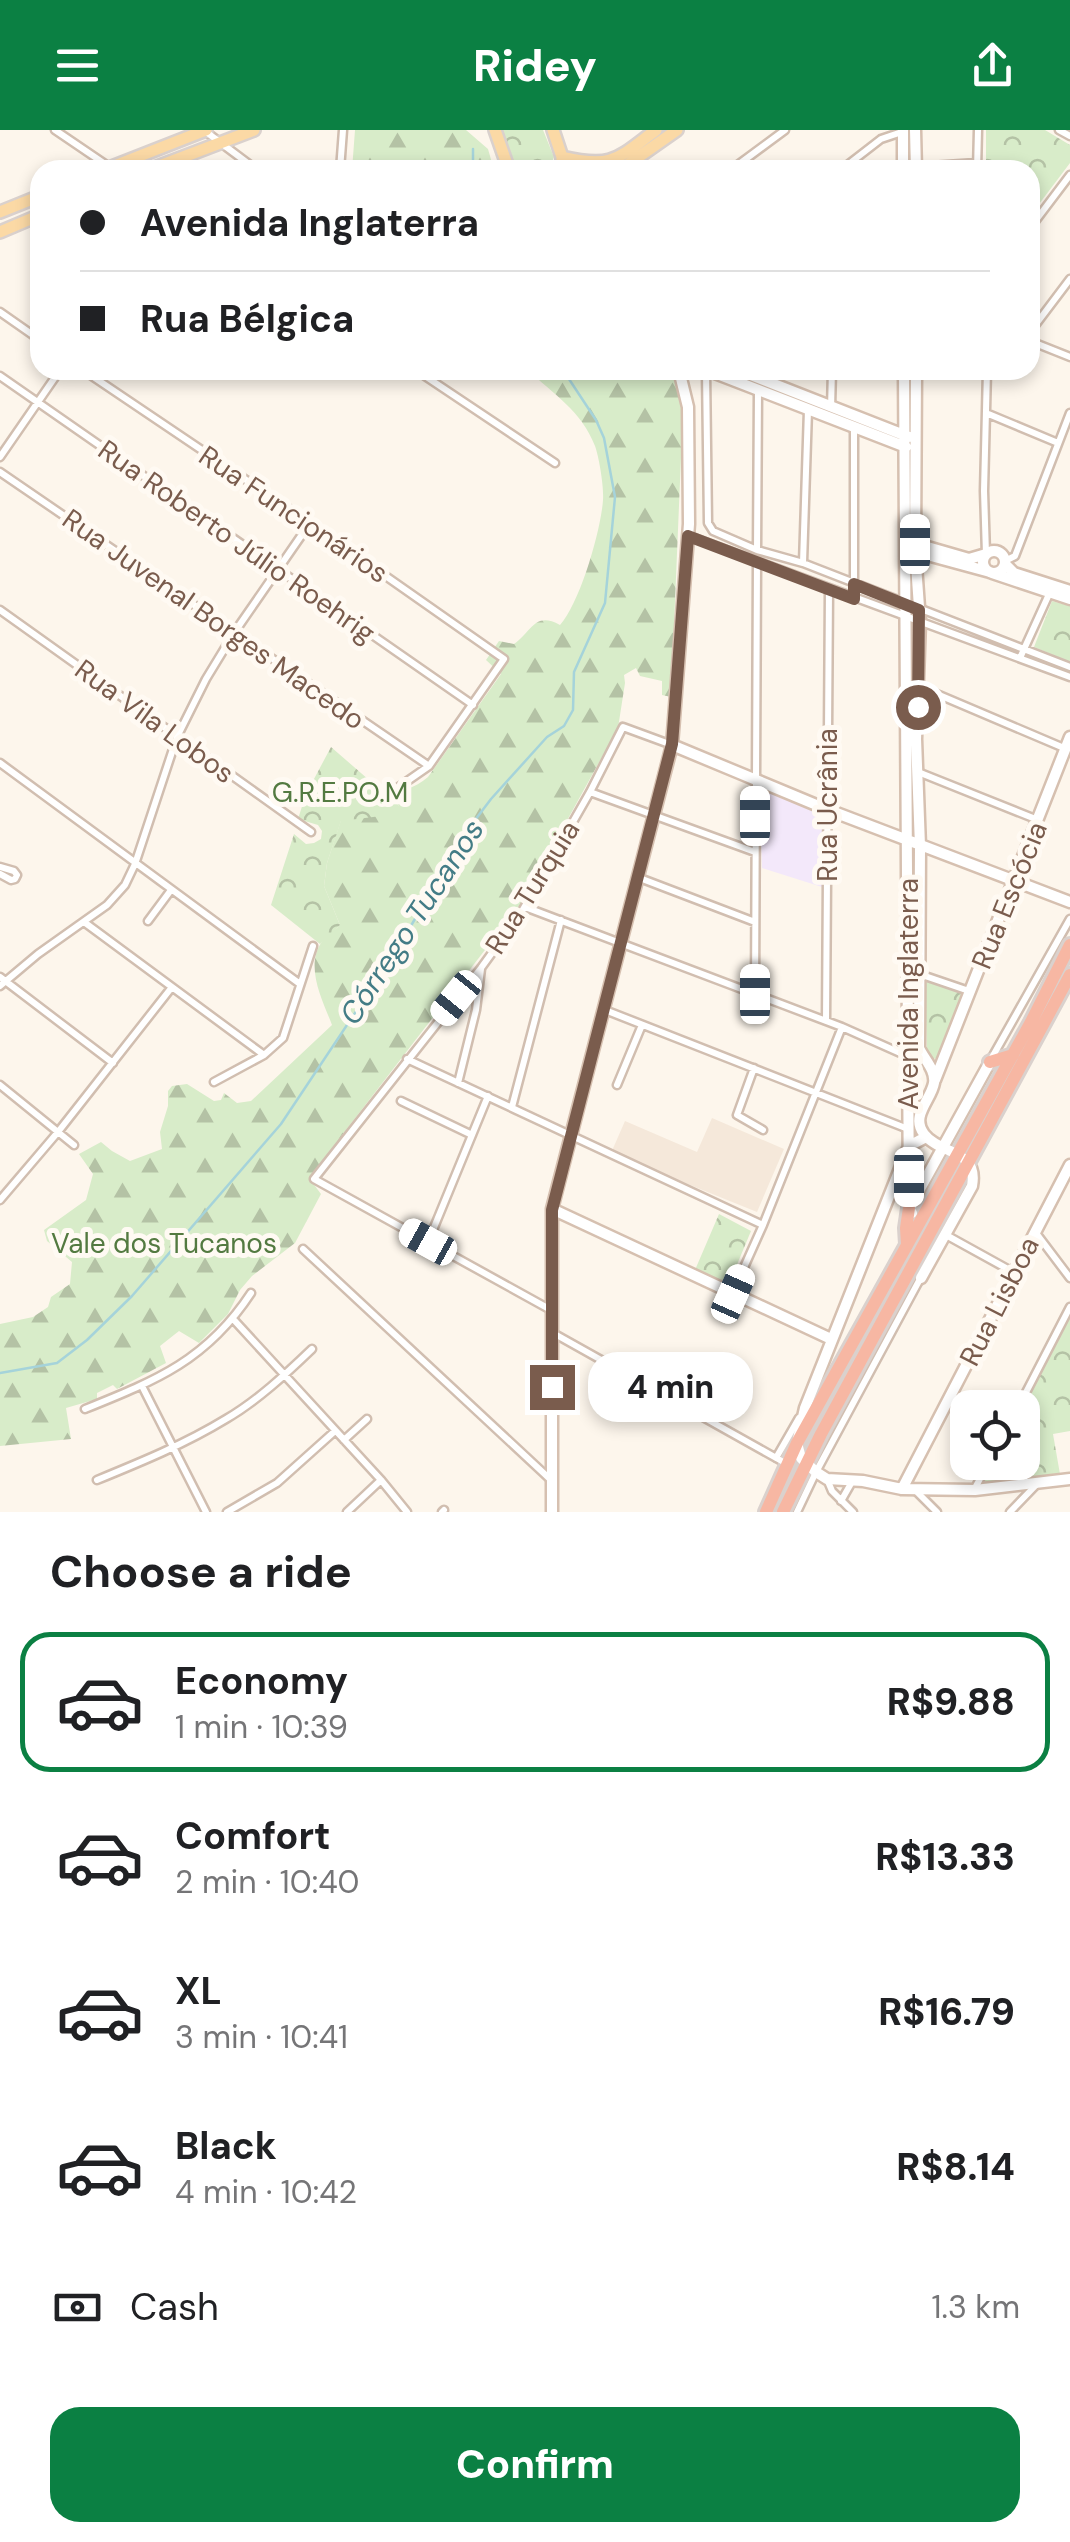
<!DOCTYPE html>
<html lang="en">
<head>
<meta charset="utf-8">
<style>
	body { margin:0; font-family:"DM Sans",sans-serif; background:#f6f6f6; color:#202124; height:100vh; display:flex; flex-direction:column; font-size:38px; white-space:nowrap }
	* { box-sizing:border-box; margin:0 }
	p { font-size:32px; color:#757577 }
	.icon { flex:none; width:55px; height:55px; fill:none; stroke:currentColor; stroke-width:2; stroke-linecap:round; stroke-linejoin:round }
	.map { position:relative; height:1382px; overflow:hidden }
	.sheet { display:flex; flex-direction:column; background:#fff; flex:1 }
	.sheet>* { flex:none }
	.top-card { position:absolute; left:30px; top:30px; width:1010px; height:220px; border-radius:30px; box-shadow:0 5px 15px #0003; display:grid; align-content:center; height:220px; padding:0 50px; background:#fff }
	.tools { position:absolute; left:950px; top:1260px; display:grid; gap:20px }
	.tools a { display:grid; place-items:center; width:90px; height:90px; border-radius:20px; background:#fff; box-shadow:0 5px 15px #0003; font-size:50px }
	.end { position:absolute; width:45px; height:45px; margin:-22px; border:12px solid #7a5c4d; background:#fff; box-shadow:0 0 0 5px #fff }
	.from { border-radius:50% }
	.bubble { position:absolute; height:70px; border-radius:30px; background:#fff; box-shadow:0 5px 15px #0003; font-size:32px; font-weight:800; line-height:70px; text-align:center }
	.car { position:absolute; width:30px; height:60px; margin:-30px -15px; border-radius:12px; box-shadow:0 0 8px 2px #0007; background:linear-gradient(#fff 24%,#345 0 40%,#fff 0 76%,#345 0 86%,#fff 0) }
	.top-card b { display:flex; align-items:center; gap:35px; height:95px; font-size:38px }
	.top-card b+b { border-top:2px solid #e0e0e0 }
	.top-card i { width:25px; height:25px; background:#202124 }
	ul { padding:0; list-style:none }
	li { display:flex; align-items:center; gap:30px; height:140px; margin:0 20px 15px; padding:0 30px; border:5px solid transparent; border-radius:30px }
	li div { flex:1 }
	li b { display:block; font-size:38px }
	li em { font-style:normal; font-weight:800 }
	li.active { border-color:#0b8043 }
	li>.icon { width:90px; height:90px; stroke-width:1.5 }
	h2 { padding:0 50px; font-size:45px; line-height:120px }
	.pay { display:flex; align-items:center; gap:25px; height:110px; padding:0 50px; font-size:38px }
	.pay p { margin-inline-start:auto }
	.action { display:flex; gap:20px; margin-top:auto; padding:20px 50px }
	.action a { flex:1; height:115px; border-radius:30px; background:#0b8043; color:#fff; font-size:40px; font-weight:800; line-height:115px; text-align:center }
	header { display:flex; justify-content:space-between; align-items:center; height:130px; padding:0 50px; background:#0b8043; color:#fff; font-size:45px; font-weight:800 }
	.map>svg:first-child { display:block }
	.residential { fill:#f5e8da }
	.education { fill:#f3e8fa }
	.forest { fill:url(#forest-firs) }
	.park { fill:url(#park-crowns) }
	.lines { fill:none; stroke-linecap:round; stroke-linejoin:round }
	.stream { stroke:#a5d3da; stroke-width:2.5 }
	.street-casing { stroke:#d1beb0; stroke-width:11 }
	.secondary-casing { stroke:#d6c0b0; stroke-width:15 }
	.primary-casing { stroke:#dad1cd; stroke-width:16 }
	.highway-casing { stroke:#dad1cd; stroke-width:18 }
	.street { stroke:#fff; stroke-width:6 }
	.secondary { stroke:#fff; stroke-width:10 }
	.primary { stroke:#fbd9a5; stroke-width:11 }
	.highway { stroke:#f7b7a3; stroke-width:12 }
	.route { stroke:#7a5c4d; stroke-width:12 }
	.labels { text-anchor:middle; stroke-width:10; stroke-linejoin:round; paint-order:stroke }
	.street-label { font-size:28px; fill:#7a5c4d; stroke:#fffaf3 }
	.park-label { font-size:28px; fill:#537a41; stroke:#fffaf3 }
	.water-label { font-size:30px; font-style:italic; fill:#437c86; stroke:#fffaf3 }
</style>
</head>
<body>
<header><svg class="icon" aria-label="menu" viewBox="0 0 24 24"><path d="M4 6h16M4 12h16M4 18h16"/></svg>Ridey<svg class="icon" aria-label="share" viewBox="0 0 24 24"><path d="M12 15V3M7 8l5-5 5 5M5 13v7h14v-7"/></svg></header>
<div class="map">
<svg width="1070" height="1382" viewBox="0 0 1070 1382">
	<defs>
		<pattern id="forest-firs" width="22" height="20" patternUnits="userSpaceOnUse" patternTransform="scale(2.5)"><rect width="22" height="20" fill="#d8ecc9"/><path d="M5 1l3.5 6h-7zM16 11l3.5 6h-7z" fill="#b4c2a5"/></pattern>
		<pattern id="park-crowns" width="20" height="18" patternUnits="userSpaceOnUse" patternTransform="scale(2.5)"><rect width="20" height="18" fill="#d8ecc9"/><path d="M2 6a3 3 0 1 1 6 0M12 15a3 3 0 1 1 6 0" fill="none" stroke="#b4c2a5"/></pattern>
	</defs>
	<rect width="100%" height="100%" fill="#fdf6ec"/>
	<path class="residential" d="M712,988L784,1019L757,1082L611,1023L625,991L697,1022Z"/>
	<path class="education" d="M759,658L822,683V757L762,738Z"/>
	<path class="forest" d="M355,0H466L488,19L494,40H352Z
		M528,240H673L683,280L671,567L662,565V551L640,546L636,538L624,545L625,553L618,598L522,772L309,1048L321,1064L295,1113L252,1146L240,1160L228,1184L199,1213L179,1201L160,1216L166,1233L117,1259L113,1255L97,1263V1269L66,1278L71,1309L0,1316V1194L33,1187L48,1177L51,1167L70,1154L72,1132L47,1111L44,1100L86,1070L93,1044L79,1024L101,1012L112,1021L130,1031L162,1019L160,1002L168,976V961L172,956L187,954L214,971L221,970L224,963L237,973L251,971L332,895C323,871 305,838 321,813C325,806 335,800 340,795L324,756L327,733L341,690L399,676L384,663C402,661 414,659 428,647L501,544L486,530L499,511L514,514C532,501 535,481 560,495C580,473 601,400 603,370C604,357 599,327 595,316C581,280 554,265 528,240Z"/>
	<path class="park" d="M501,0H543L554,27L549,40H513Z
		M986,0H1045L1070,15V33L1030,86V40H986Z
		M1052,471L1070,476V532L1034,517Z
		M331,617L399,676L397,684L341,691L327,733L324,756L340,795L320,814L271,775L294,704L306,714L314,713L321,709L322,701L318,695L298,689L306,664Z
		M925,851L964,862L938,928L933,929L927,923Z
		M719,1084L751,1101L731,1149L725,1154L695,1140Z
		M1070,1177V1301L1053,1304L1061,1350L975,1359L989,1333L1022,1332V1278L1018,1277Z"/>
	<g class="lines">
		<path class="stream" d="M473,40V19
			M0,1243L57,1233L87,1210L132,1166L281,994L395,823L466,702L491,669L547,607L564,596L573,580L574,542L605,473L615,367L604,308L596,290L563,240"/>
		<defs>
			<path id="street" d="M55,0L108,36
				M1059,0L1070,6
				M205,1L257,40
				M914,35L916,37L976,33
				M340,40L343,0
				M731,40L785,0
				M841,40L881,9L902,2
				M977,40L978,0
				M1030,98L1070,45
				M0,182L40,210
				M1030,202L1070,149
				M1030,211L1070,227
				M83,240L310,393L504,529L429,636L393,661
				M416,240L555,333
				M706,241L708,393L713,401L757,420L803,433L1070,537
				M0,246L473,575
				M831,278L832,240
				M986,283L1058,313
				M0,327L60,240
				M0,342L429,636
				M689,406L1070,547
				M757,420L758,261
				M986,424L984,361L987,240
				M1005,431L1015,426L1070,283
				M803,433L808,280
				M854,469V298
				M0,480L311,702
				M1020,528L1050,462
				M918,556L1064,618
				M0,633L300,854
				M918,642L1038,690
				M590,662L755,722
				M0,737L14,741L17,745L15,749L11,750L0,744
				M637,747L755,792
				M525,777L842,897L907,926
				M148,791L171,760
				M84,792L264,925
				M908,844L925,846L969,861
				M0,847L113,933
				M0,856L38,824L107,775L125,755L135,734L177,607L206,549L234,503L310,393
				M755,864L757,432
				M605,880L908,999
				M826,891L829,459
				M407,929L763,1095
				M990,931L1070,789
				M754,938L737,985L763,1000
				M214,952L264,925L283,908L313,816
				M458,953L476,880L481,839
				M0,955L74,1015
				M617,955L642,895
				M401,971L472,1005
				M512,977L561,790
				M0,1070L58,1002L172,857
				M1036,1103L1070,1148
				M946,1105L1013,1142
				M428,1112L488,966
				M303,1119L551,1350
				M733,1162L763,1095L842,897
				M551,1180L314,1049L481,838L521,783L590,662L623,597L672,615
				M234,1190L381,1350L407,1382
				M553,1203L787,1334
				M142,1256L206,1382
				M1018,1278L1070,1177
				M85,1279C157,1250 207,1230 251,1163
				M344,1310L367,1289
				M776,1328L799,1288
				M827,1349L832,1361L853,1382
				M97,1350C141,1332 185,1314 226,1289C257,1271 286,1244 312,1219
				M975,1358L989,1332
				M914,1359L937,1382
				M841,1371L853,1350
				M227,1382L277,1353L335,1301
				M347,1382L381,1350
				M442,1382L444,1380
				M797,1382L816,1342L920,1149
				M1010,1382L1037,1354"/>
			<path id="secondary" d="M915,0L916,40
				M903,40V0
				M707,240L906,317
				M738,240L909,307
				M904,240C905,519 908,799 909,1078L912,1083
				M916,240L915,421L920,491L916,609L920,716L919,918C924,929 936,940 934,953C931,970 910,986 924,1004C940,1025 979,1019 972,1056L921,1148
				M910,412L969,429L986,424
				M909,420L990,442
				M983 432a11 11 0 1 1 22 0a11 11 0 1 1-22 0Z
				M1005,434L1014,443L1070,461
				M992,443L1070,469
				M672,615L826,679L1070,772
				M935,950L1070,607
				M926,1007L909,1016L805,1278L797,1313L801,1328L816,1342L827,1349L863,1351L902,1359L975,1360L1070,1349
				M910,1077L990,932
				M552,1079L831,1209
				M902,1359L1070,1035
				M552,1382V1079L672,615L689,394L688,277L679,240"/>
			<path id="primary" d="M495,0L509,40
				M553,0L562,27V39
				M562,27C613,39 617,29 656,0
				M104,40L206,0
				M149,40L254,0
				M620,40L677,0
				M0,82L40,66
				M0,102L40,85"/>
			<path id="highway" d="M990,932L1013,925
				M907,1114L906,1098L909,1078
				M766,1382L797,1313L1031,892L1070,815
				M783,1382L821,1304L1070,845"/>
		</defs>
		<use href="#street" class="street-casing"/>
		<use href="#secondary" class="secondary-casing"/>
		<use href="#primary" class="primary-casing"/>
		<use href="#highway" class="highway-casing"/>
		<use href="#street" class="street"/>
		<use href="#secondary" class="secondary"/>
		<use href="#primary" class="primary"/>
		<use href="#highway" class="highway"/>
	</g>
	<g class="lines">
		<path class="route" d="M552,1257V1080L672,614L688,406L854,469V454L919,480L918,577"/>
	</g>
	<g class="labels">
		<g class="street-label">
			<text transform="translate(294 384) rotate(34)" y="10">Rua Funcionários</text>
			<text transform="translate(237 411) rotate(35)" y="10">Rua Roberto Júlio Roehrig</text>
			<text transform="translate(214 489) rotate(35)" y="10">Rua Juvenal Borges Macedo</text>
			<text transform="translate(155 591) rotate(36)" y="10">Rua Vila Lobos</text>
			<text transform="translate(827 675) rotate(-90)" y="10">Rua Ucrânia</text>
			<text transform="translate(532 757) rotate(-58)" y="10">Rua Turquia</text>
			<text transform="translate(1009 765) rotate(-68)" y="10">Rua Escócia</text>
			<text transform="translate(908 864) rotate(-90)" y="10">Avenida Inglaterra</text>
			<text transform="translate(999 1171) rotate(-63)" y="10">Rua Lisboa</text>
		</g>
		<g class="park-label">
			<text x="340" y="672">G.R.E.PO.M</text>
			<text x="164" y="1123">Vale dos Tucanos</text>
		</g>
		<g class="water-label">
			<text transform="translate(412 792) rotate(-57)" y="10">Córrego Tucanos</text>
		</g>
	</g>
</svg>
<div class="tools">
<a><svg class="icon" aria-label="locate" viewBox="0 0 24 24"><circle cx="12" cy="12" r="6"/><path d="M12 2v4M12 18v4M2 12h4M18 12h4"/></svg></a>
</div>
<i class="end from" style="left:918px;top:577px"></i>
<i class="end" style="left:552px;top:1257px"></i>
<div class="bubble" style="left:588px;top:1222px;width:165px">4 min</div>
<i class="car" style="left:915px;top:414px;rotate:0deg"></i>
<i class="car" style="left:755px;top:686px;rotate:0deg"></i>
<i class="car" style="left:755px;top:864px;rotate:0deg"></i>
<i class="car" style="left:456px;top:868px;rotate:219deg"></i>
<i class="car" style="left:909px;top:1047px;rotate:180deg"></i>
<i class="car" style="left:428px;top:1112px;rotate:299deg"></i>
<i class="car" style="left:733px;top:1164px;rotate:24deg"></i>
<div class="top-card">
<b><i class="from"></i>Avenida Inglaterra</b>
<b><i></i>Rua Bélgica</b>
</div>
</div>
<section class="sheet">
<h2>Choose a ride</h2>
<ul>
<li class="active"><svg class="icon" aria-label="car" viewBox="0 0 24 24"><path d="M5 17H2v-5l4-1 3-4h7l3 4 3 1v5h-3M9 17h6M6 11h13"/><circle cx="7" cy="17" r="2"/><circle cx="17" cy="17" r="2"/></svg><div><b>Economy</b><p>1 min · 10:39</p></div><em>R$9.88</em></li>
<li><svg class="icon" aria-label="car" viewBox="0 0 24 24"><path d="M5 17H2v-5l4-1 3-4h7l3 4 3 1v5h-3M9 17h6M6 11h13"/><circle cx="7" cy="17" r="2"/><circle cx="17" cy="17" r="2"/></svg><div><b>Comfort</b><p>2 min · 10:40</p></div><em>R$13.33</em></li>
<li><svg class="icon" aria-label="car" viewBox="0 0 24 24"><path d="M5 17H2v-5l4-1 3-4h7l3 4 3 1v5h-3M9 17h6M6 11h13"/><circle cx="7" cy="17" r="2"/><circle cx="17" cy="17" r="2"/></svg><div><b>XL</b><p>3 min · 10:41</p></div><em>R$16.79</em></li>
<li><svg class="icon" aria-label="car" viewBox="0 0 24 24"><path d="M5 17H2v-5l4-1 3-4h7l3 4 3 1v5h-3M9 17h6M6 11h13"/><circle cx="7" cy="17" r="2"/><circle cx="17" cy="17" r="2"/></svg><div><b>Black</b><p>4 min · 10:42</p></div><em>R$8.14</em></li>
</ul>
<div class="pay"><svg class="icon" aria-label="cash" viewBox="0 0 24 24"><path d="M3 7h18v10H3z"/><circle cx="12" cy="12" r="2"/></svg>Cash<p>1.3 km</p></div>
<div class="action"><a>Confirm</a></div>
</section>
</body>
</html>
